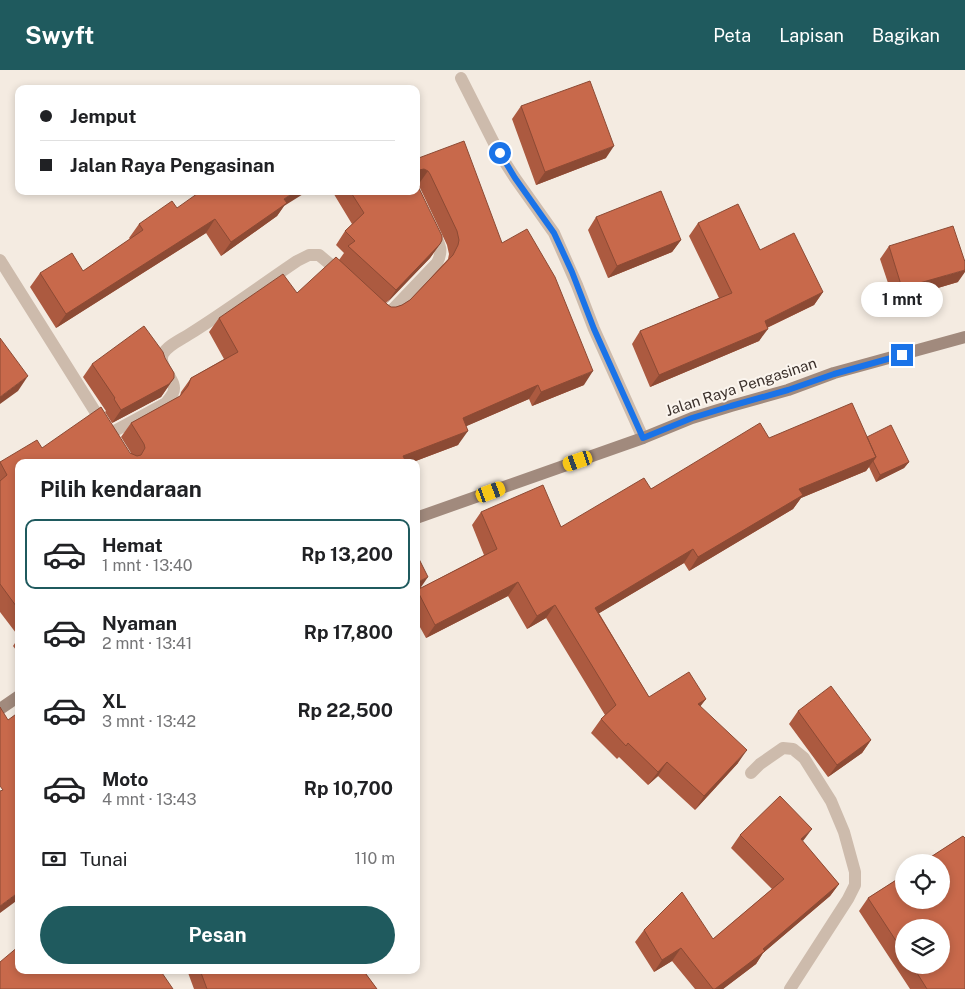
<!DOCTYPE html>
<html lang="id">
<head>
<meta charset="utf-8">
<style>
	body { margin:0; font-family:"Public Sans",sans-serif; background:#f2f2f2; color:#202124; height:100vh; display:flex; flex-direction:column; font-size:19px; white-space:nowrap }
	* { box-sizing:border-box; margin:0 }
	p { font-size:16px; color:#757577 }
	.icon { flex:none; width:28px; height:28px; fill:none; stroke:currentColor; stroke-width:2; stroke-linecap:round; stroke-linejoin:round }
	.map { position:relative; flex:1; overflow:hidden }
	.sheet { position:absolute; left:15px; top:389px; width:405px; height:515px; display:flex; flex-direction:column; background:#fff; border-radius:10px; box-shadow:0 2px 8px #0003 }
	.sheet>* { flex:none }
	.hud { position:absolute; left:15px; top:15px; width:405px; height:110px; border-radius:10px; box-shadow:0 2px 8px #0003; display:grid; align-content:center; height:110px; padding:0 25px; background:#fff }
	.buttons { position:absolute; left:895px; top:784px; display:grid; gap:10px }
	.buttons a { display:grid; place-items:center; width:55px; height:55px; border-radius:50%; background:#fff; box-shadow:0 2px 8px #0003; font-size:25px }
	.end { position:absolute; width:22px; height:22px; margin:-11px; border:6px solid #1a73e8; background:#fff; box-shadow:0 0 0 2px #fff }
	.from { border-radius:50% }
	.bubble { position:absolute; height:35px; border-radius:18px; background:#fff; box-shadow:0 2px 8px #0003; font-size:16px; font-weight:700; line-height:35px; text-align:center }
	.car { position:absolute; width:15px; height:30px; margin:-15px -8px; border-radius:6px; box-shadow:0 0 4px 1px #0007; background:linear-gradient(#f5c518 24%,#345 0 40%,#f5c518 0 76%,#345 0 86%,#f5c518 0) }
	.hud b { display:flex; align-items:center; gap:18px; height:48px; font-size:19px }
	.hud b+b { border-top:1px solid #e0e0e0 }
	.hud i { width:12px; height:12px; background:#202124 }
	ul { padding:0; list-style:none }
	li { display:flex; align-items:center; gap:15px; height:70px; margin:0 10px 8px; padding:0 15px; border:2px solid transparent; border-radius:10px }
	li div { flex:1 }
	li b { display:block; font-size:19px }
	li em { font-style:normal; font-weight:700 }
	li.on { border-color:#1f5a5e }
	li>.icon { width:45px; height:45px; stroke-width:1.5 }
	h2 { padding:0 25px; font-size:22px; line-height:60px }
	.pay { display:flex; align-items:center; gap:12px; height:55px; padding:0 25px; font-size:19px }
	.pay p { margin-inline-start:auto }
	.button { display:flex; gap:10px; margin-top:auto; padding:10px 25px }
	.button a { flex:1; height:58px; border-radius:30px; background:#1f5a5e; color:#fff; font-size:20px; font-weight:700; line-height:58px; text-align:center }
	header { display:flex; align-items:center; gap:30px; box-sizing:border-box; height:70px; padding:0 25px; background:#1f5a5e; color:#fff }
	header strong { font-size:24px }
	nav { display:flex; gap:28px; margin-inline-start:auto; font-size:18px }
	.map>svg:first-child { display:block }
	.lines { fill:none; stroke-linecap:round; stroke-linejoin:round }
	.minor { stroke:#cdbbac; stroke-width:12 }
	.secondary { stroke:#a18a7d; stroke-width:12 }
	.wall { fill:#ac5a40; fill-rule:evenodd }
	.shaded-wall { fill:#8c4a34 }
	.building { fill:#c8694b; stroke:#8c4a34 }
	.route { stroke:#1a73e8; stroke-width:6 }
	.labels { text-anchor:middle; stroke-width:4; stroke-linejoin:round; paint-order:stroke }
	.street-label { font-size:15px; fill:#3b302b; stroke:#fbf5ee }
</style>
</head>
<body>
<header>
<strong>Swyft</strong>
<nav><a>Peta</a><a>Lapisan</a><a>Bagikan</a></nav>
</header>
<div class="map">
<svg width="965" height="919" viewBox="0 0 965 919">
	<rect width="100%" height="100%" fill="#f4ebe1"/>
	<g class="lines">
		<path class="minor" d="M461,8L499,83L515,108L554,163L577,215L594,259L643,368
			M0,190L103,354
			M382,241L384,243L388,242L394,238L437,193C444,179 439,174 433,161
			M109,364L166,333C168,330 171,327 173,323C179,310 157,298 163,284C167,276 180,270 188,265C225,242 260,216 297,191L309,185H319L342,204
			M751,703L760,694L783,678L793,679L804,688L831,731L844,762L855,802V815L848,829L790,919"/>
		<path class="secondary" d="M416,448L643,368L692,348L731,336L788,320L834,303L965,267
			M0,639L19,626"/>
	</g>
	<path class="wall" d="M521,36L606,88L536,115L512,49Z
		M416,89L502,173L584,315L532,336L529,329L466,356L458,375L413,392H19V584L13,576L19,567L0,542V392L42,378L131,383L121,367L131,353L180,326L181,322L191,308L224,289L209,262L219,248L297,223L339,190L344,183L336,175L345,161L352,154L332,121H416ZM417,114L420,118L447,175L449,184L448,189L410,230L402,235L396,237H391L386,233L430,188L440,174Z
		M284,136L277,146L221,186L206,163L56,258L30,217L40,203L83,201L130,169L129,168L139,154L177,138Z
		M596,147L681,170L672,182L608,208L588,160Z
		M698,153L760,180L823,222L814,235L767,258L759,271L650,317L632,274L640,261L719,228L689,166Z
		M889,176L958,212L894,231L880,189Z
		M165,288L174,308L161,327L112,353L105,342L106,341L83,307L92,294Z
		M867,367L909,392L904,398L876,412L869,397L866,401L801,428L793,439L689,501L684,493L599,543L649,627L706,629L700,636L738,693L695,740L658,706L648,715L619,687L617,689L591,663L601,649L605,645L546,548L527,559L508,526L426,568L416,550V483L421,518L484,485L472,455L481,442L561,457L769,368Z
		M798,641L871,670L862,683L828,707L789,654Z
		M740,765L803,772L839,814L830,826L763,883L756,894L723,919H695L672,891L654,902L635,872L644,860L713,869L772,819L731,778Z
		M963,766L965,768V919H910L859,841L868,828L904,805V830H941V792H923ZM904,858H941V895H904Z
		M187,900H363L377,919H194Z"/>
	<path class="shaded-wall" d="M614,76L606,88L536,115L545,102Z
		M424,99L428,101L418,115L416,114V104L419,100Z
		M296,121H308L284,136L277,146L221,186L231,172L284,129Z
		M215,149L206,163L56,258L66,244Z
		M681,170L672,182L608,208L617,196Z
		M440,174L430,188L386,234L396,220Z
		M965,200V202L958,212L894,231L902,218Z
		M823,222L814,235L756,263L765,251Z
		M768,259L759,271L650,317L659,305Z
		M593,301L584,315L532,336L541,322Z
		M28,306L18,321L0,334V327Z
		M174,308L161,327L112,353L121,340Z
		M538,315L529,329L453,362L463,348Z
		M468,361L458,375L413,392H399L403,386Z
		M876,387L866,401L801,428L793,439L689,501L698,487L799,419Z
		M909,392L904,398L876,412L880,405Z
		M693,479L684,493L586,551L595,538Z
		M428,507L419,520H417L416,521V513Z
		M518,512L508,526L426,568L435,555Z
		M555,535L546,548L527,559L537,546Z
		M706,629L696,642L698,634Z
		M871,670L862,683L828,707L837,695Z
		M747,680L738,693L695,740L704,726Z
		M667,692L658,706L648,715L658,702Z
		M812,759L803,771L801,769Z
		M839,814L830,826L763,883L756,894L723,919H715Z
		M19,822V829L0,843V836Z
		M681,878L672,891L654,902L662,890Z"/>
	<path class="building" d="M590,11L614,76L545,102L521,36Z
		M464,71L502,173L527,159L555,207L593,301L541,322L538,315L463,348L468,361L403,386L406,392H19V540L0,514V411L7,405L0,392L37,370L42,378L101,337L130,383L137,386L141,385L145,378L144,374L131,353L180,326L188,316L191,308L238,282L219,248L283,204L297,223L336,187L388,235L391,237H396L402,235L410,230L453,185L458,175L459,170L457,161L430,104L428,101L424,99L419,100L416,104V89Z
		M416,112L442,166V170L440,174L396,220L348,176L355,171L345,161L364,143L350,121H416Z
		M201,121H296L284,129L287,133L231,172L215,149L66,244L40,203L72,183L83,201L143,160L139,154L172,131L177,138Z
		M661,121L681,170L617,196L596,147Z
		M738,134L760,180L794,163L823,222L765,251L768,259L659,305L640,261L732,223L698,153Z
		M953,156L965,192V200L902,218L889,176Z
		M144,256L163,282L165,288L174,303V308L169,314L121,340L114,329L115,328L92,294Z
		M0,268L28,306L0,327Z
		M852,333L876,387L799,419L803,425L698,487L693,479L595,538L649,627L689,602L706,629L698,634L747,680L704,726L667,692L658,702L628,673L626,676L601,649L616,635L555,535L537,546L518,512L435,555L417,520L497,479L481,442L543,415L561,457L644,408L651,419L760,353L769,368Z
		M891,355L909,392L880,405L873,391L876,387L867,367Z
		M416,483L428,507L416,513Z
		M831,616L871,670L837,695L798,641Z
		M0,637L8,650L19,642V822L0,836V721L3,720L0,716Z
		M780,726L812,759L801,769L839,814L763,879L765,881L715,919H713L681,878L662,890L644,860L682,822L713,869L784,809L740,765Z
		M963,766L965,768V919H927L912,895H941V858H904V883L868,828L904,805V830H941V792H923Z
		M19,876V900H160L173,919H0V892Z
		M200,900H363L377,919H207Z"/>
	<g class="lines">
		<path class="route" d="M500,83L515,108L554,163L572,202L594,259L643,368L692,348L731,336L788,320L834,304L902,285"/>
	</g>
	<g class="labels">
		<g class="street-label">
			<text transform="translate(741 317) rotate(-18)" y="5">Jalan Raya Pengasinan</text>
		</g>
	</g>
</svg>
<div class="buttons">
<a><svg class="icon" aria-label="locate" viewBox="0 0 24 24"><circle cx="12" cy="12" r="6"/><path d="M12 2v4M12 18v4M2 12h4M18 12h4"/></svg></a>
<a><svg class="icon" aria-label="layers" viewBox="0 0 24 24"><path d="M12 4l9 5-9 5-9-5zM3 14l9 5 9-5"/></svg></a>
</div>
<i class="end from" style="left:500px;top:83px"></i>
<i class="end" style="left:902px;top:285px"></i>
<div class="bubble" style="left:861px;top:212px;width:82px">1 mnt</div>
<i class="car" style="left:578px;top:391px;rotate:251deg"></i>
<i class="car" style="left:491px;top:422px;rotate:70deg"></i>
<div class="hud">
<b><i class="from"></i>Jemput</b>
<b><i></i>Jalan Raya Pengasinan</b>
</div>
<section class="sheet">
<h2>Pilih kendaraan</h2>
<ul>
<li class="on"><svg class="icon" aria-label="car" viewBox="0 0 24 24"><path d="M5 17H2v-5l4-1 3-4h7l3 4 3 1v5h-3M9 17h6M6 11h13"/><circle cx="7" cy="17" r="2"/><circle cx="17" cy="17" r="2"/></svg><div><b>Hemat</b><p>1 mnt · 13:40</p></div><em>Rp 13,200</em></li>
<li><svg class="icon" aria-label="car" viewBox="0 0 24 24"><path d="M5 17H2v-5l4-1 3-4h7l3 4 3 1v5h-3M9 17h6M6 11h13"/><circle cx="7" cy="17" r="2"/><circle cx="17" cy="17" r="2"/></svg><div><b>Nyaman</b><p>2 mnt · 13:41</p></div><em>Rp 17,800</em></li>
<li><svg class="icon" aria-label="car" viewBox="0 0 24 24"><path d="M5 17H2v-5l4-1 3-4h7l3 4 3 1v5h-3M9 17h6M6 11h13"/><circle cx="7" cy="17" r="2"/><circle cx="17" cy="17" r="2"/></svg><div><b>XL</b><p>3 mnt · 13:42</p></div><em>Rp 22,500</em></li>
<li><svg class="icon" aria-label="car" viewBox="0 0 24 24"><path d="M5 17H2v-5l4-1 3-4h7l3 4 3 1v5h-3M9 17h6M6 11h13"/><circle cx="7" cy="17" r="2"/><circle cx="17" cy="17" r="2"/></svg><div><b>Moto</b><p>4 mnt · 13:43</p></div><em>Rp 10,700</em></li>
</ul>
<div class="pay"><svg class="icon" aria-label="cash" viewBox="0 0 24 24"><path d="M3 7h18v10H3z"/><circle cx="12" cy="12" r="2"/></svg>Tunai<p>110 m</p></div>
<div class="button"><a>Pesan</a></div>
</section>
</div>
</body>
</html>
